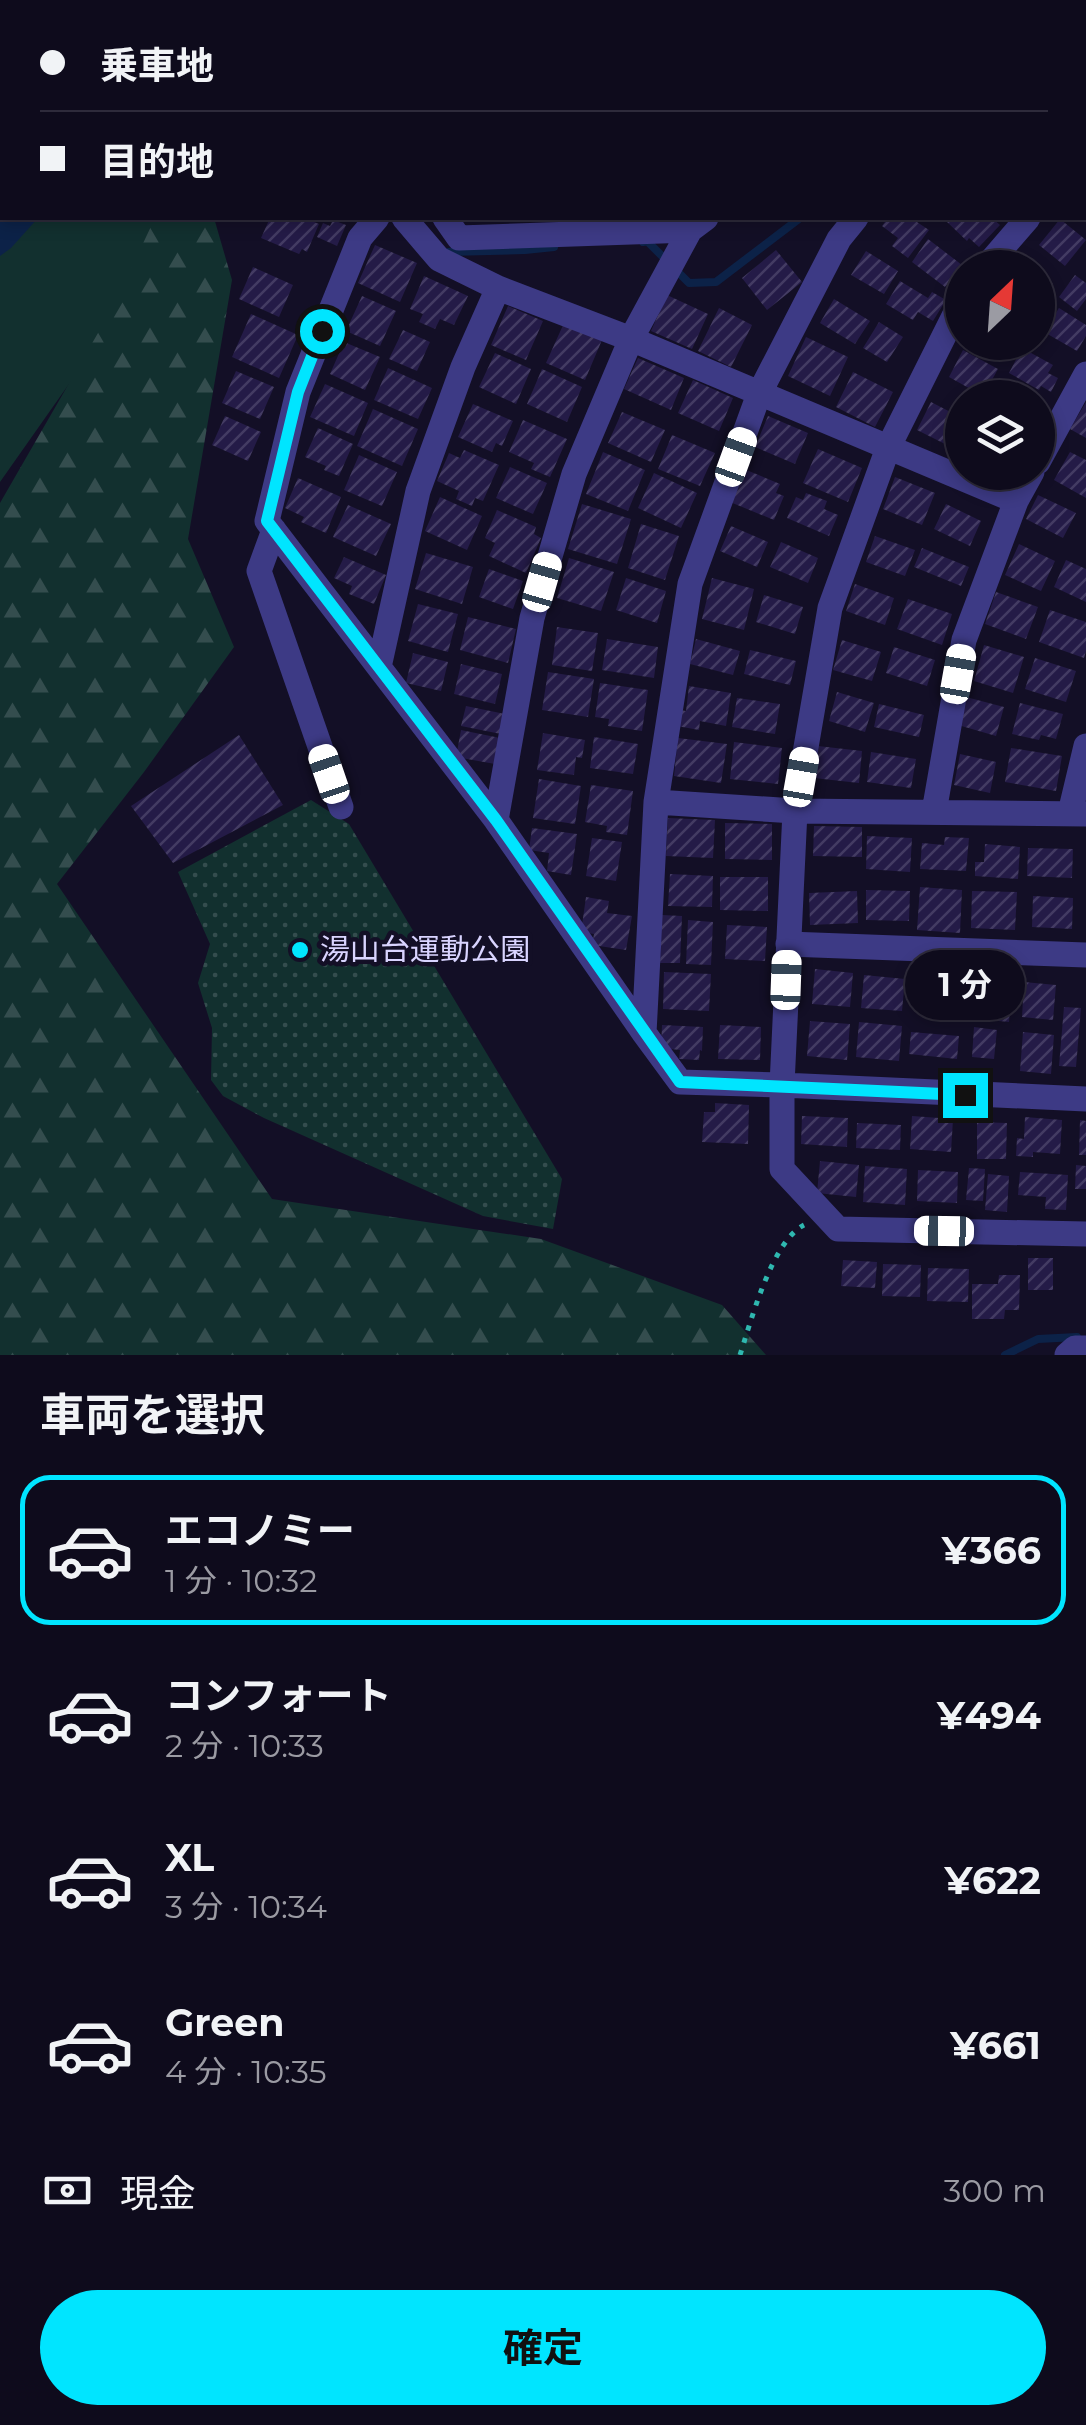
<!DOCTYPE html>
<html lang="ja">
<head>
<meta charset="utf-8">
<style>
	body { margin:0; font-family:Montserrat,"Noto Sans JP",sans-serif; background:#1c1929; color:#f1f3f6; height:100vh; display:flex; flex-direction:column; font-size:38px; white-space:nowrap }
	* { box-sizing:border-box; margin:0 }
	p { font-size:32px; color:#9b9ba3 }
	.icon { flex:none; width:55px; height:55px; fill:none; stroke:currentColor; stroke-width:2; stroke-linecap:round; stroke-linejoin:round }
	.map { position:relative; height:1355px; overflow:hidden }
	.panel { display:flex; flex-direction:column; background:#0e0b1c; flex:1 }
	.panel>* { flex:none }
	.guide { position:absolute; left:0px; top:0px; width:1088px; height:220px; box-shadow:0 5px 15px #0003,0 0 0 2px #2e2b3b; display:grid; align-content:center; height:220px; padding:0 40px; background:#0e0b1c }
	.needle { width:65px; rotate:25deg }
	.fabs { position:absolute; left:945px; top:250px; display:grid; gap:20px }
	.fabs a { display:grid; place-items:center; width:110px; height:110px; border-radius:50%; background:#0e0b1c; box-shadow:0 5px 15px #0003,0 0 0 2px #2e2b3b; font-size:50px }
	.end { position:absolute; width:45px; height:45px; margin:-22px; border:12px solid #00e5ff; background:#111; box-shadow:0 0 0 5px #111 }
	.from { border-radius:50% }
	.bubble { position:absolute; height:70px; border-radius:35px; background:#0e0b1c; box-shadow:0 5px 15px #0003,0 0 0 2px #2e2b3b; font-size:32px; font-weight:700; line-height:70px; text-align:center }
	.car { position:absolute; width:30px; height:60px; margin:-30px -15px; border-radius:12px; box-shadow:0 0 8px 2px #0007; background:linear-gradient(#fff 24%,#345 0 40%,#fff 0 76%,#345 0 86%,#fff 0) }
	.guide b { display:flex; align-items:center; gap:35px; height:95px; font-size:38px }
	.guide b+b { border-top:2px solid #2e2b3b }
	.guide i { width:25px; height:25px; background:#f1f3f6 }
	ul { padding:0; list-style:none }
	li { display:flex; align-items:center; gap:30px; height:150px; margin:0 20px 15px; padding:0 20px; border:5px solid transparent; border-radius:30px }
	li div { flex:1 }
	li b { display:block; font-size:38px }
	li em { font-style:normal; font-weight:700 }
	li.current { border-color:#00e5ff }
	li>.icon { width:90px; height:90px; stroke-width:1.5 }
	h2 { padding:0 40px; font-size:45px; line-height:120px }
	.pay { display:flex; align-items:center; gap:25px; height:110px; padding:0 40px; font-size:38px }
	.pay p { margin-inline-start:auto }
	.primary-button { display:flex; gap:20px; margin-top:auto; padding:20px 40px }
	.primary-button a { flex:1; height:115px; border-radius:60px; background:#00e5ff; color:#111; font-size:40px; font-weight:700; line-height:115px; text-align:center }
	.map>svg:first-child { display:block }
	.grass { fill:#12302f }
	.forest { fill:url(#forest-firs) }
	.park { fill:url(#park-dots) }
	.water { fill:#0c2248 }
	.lines { fill:none; stroke-linecap:round; stroke-linejoin:round }
	.stream { stroke:#0c2248; stroke-width:8 }
	.building { fill:url(#building-hatch) }
	.path { stroke:#2fb8b0; stroke-width:5; stroke-dasharray:5 8; stroke-linecap:butt }
	.street { stroke:#3d3a85; stroke-width:25 }
	.route { stroke:#00e5ff; stroke-width:12 }
	.poi-dot { fill:#00e5ff; stroke:#130f26; stroke-width:4 }
	.labels { text-anchor:middle; stroke-width:9; stroke-linejoin:round; paint-order:stroke }
	.poi-label { font-size:30px; fill:#d9d4ff; stroke:#130f26; text-anchor:start }
</style>
</head>
<body>
<div class="map">
<svg width="1086" height="1355" viewBox="0 0 1086 1355">
	<defs>
		<pattern id="forest-firs" width="22" height="20" patternUnits="userSpaceOnUse" patternTransform="scale(2.5)"><rect width="22" height="20" fill="#12302f"/><path d="M5 1l3.5 6h-7zM16 11l3.5 6h-7z" fill="#344d4e"/></pattern>
		<pattern id="park-dots" width="8" height="8" patternUnits="userSpaceOnUse" patternTransform="scale(2.5)"><rect width="8" height="8" fill="#12302f"/><path d="M2 2h.1M6 6h.1" fill="none" stroke="#344d4e" stroke-width="1.8" stroke-linecap="round"/></pattern>
		<pattern id="building-hatch" width="6" height="6" patternUnits="userSpaceOnUse" patternTransform="scale(2.5)"><rect width="6" height="6" fill="#241b47"/><path d="M-1 1l2-2M0 6l6-6M5 7l2-2" fill="none" stroke="#433b63"/></pattern>
	</defs>
	<rect width="100%" height="100%" fill="#130f26"/>
	<path class="grass" d="M0,100L2,101V218H166L126,303L0,482Z"/>
	<path class="forest" d="M0,0H435L432,2H2V125H0Z
		M155,218H214L232,280L188,539L234,647L144,772L57,884L272,1199L541,1239L722,1305L766,1355H0V503L113,307Z"/>
	<path class="park" d="M311,800L349,824L562,1179L553,1229L483,1216L264,1118L223,1096L211,1080L212,1028L198,983L210,944L178,872Z"/>
	<path class="water" d="M2,49V218H38L11,248L0,256V50Z"/>
	<g class="lines">
		<path class="stream" d="M1009,2L1012,0
			M643,242L647,241L666,260
			M448,252L525,250L554,247
			M676,270L689,283L716,282L800,218
			M1005,1355L1038,1339L1077,1337"/>
	</g>
	<path class="building" d="M270,218H304L319,224L307,252L302,249L299,254L261,238Z
		M888,218H911L929,230L908,258L892,246L898,238L882,226Z
		M947,218H992L1000,225L979,247L969,238L967,241L947,222L949,219Z
		M1060,219L1086,240L1065,266L1039,245Z
		M333,220L346,225L337,246L317,237L323,223L330,226Z
		M928,239L962,265L945,287L912,262Z
		M375,245L417,263L400,302L358,283Z
		M776,250L802,282L767,310L742,278Z
		M866,251L898,271L884,294L851,275Z
		M253,267L293,285L279,317L239,299Z
		M1038,272L1053,284L1038,303Z
		M1075,275L1086,283V299L1077,311L1059,297Z
		M424,276L468,296L454,325L440,319L435,329L419,322L423,314L410,309Z
		M900,281L928,298L932,292L946,300L933,321L918,312L913,320L886,304Z
		M667,295L708,314L692,349L651,331Z
		M362,296L396,311L380,346L346,331Z
		M834,299L870,321L855,344L820,323Z
		M508,306L543,321L526,360L491,345Z
		M719,308L752,325L731,367L698,351Z
		M1059,308L1086,325V336L1077,351L1044,332Z
		M251,314L298,335L279,378L232,357Z
		M879,322L903,337L887,362L863,348Z
		M564,323L602,340L585,380L546,363Z
		M403,330L430,342L417,371L389,359Z
		M806,337L848,357L830,396L788,376Z
		M344,342L380,357L365,390L330,374Z
		M1022,348L1053,365L1048,373L1058,378L1051,392L1041,386L1039,390L1009,373Z
		M963,350L998,369L983,396L949,377Z
		M495,353L531,369L516,404L479,387Z
		M638,358L684,378L671,410L624,389Z
		M388,368L432,388L418,419L374,400Z
		M542,369L582,387L567,422L527,404Z
		M236,371L274,387L260,419L222,403Z
		M853,372L893,392L875,427L836,407Z
		M693,380L733,398L719,431L678,413Z
		M325,384L368,403L354,436L310,417Z
		M1003,384L1028,398H996Z
		M931,402L962,418V438L957,450L917,430Z
		M1086,402V438L1070,429Z
		M473,404L513,421L502,446L496,443L492,452L458,437Z
		M373,409L418,429L402,466L357,446Z
		M622,412L665,430L651,462L608,443Z
		M225,416L261,432L248,461L212,445Z
		M768,416L808,433L795,464L755,447Z
		M523,420L567,439L550,477L531,469L534,463L509,452Z
		M318,428L353,444L339,476L324,470L326,466L305,457Z
		M672,435L715,453L700,486L658,469Z
		M818,449L862,468L848,502L803,483Z
		M464,450L499,465L483,501L475,498L472,506L456,499L459,491L437,481L449,453L460,458Z
		M603,452L645,470L628,511L586,494Z
		M1070,452L1086,460V498L1054,480Z
		M359,455L397,472L382,506L344,490Z
		M510,467L547,483L533,514L496,498Z
		M744,469L780,484L776,493L784,496L774,520L730,502Z
		M654,473L697,493L681,528L638,508Z
		M895,477L935,493L922,525L883,509Z
		M298,478L341,497L326,533L301,522L304,517L285,508Z
		M806,493L827,501L824,509L838,515L829,536L787,518L796,497L803,500Z
		M1038,495L1076,513L1063,538L1026,519Z
		M440,497L482,516L467,550L425,531Z
		M582,504L631,519L617,564L568,549Z
		M946,504L981,521L970,546L934,529Z
		M348,505L391,524L376,556L333,537Z
		M497,510L536,527L534,534L541,538L526,573L489,556L495,543L485,538Z
		M641,524L679,536L665,580L628,568Z
		M731,526L768,542L757,567L720,551Z
		M875,536L915,550L905,576L866,562Z
		M781,542L818,558L808,583L770,567Z
		M1019,544L1055,561L1041,591L1005,575Z
		M922,548L969,567L961,586L914,567Z
		M426,553L473,567L462,604L415,589Z
		M344,557L386,575L374,604L349,594L352,586L334,578Z
		M569,558L614,572L601,611L557,598Z
		M1066,560L1086,569V602L1054,587Z
		M489,569L523,581L513,609L479,597Z
		M626,578L666,591L657,623L616,610Z
		M712,578L754,589L744,630L702,619Z
		M855,584L894,598L885,625L846,611Z
		M996,592L1038,607L1026,639L985,624Z
		M764,595L803,607L795,634L756,622Z
		M908,599L952,614L942,645L897,629Z
		M418,604L458,614L448,652L408,641Z
		M1050,610L1086,622V651L1084,658L1039,642Z
		M468,617L516,629L508,663L460,650Z
		M557,627L598,633L592,671L552,665Z
		M607,639L658,647L654,678L602,670Z
		M696,639L740,651L733,675L690,664Z
		M842,640L881,652L872,681L833,670Z
		M984,645L1024,657L1013,693L974,681Z
		M894,647L935,660L927,686L886,673Z
		M750,650L796,661L790,685L744,674Z
		M413,653L448,662L441,691L406,683Z
		M1035,658L1076,671L1066,702L1025,689Z
		M461,664L502,674L495,704L454,694Z
		M548,672L594,679L588,717L542,710Z
		M600,683L648,690L642,731L608,726L609,719L595,717Z
		M689,686L731,693L726,726L700,721L699,730L677,726L680,710L686,711Z
		M837,692L874,703L865,732L829,721Z
		M966,697L1004,707L996,736L958,725Z
		M737,698L780,704L775,734L732,727Z
		M1020,703L1063,714L1056,739L1041,735L1039,740L1012,734Z
		M879,704L924,715L919,737L874,727Z
		M466,706L505,714L501,734L461,726Z
		M461,730L500,738L495,764L456,757Z
		M543,733L585,740L582,758L576,757L574,775L537,770Z
		M239,735L283,805L173,863L131,806Z
		M594,737L638,744L633,774L590,768Z
		M678,738L727,744L721,783L674,776Z
		M734,742L782,748L778,784L730,779Z
		M818,746L862,751L859,783L814,778Z
		M1011,748L1062,756L1056,791L1005,782Z
		M871,752L916,759L911,788L867,782Z
		M960,754L996,762L990,793L954,785Z
		M539,779L581,786L575,824L533,818Z
		M591,785L633,791L627,835L606,832L607,826L585,822Z
		M668,818L715,820L713,858L666,856Z
		M725,823L772,824V860L725,859Z
		M814,826L862,827V857L813,856Z
		M532,828L577,834L571,875L547,871L549,853L529,850Z
		M867,836L912,838L910,872L866,869Z
		M945,837L969,838L966,871L920,869L922,843L944,845Z
		M592,838L622,842L616,881L586,876Z
		M985,844L1020,847L1018,879L975,876V862H984Z
		M1028,848L1073,849L1072,878L1027,876Z
		M670,874L713,876L712,907L668,906Z
		M720,877H768V911L720,910Z
		M920,887L962,890L960,933L917,930Z
		M866,890L910,891L909,921L866,920Z
		M857,891L858,923L810,925L809,893Z
		M972,891L1017,892L1015,930L971,928Z
		M1033,896L1073,898L1072,929L1032,927Z
		M586,897L609,901L607,913L632,916L626,950L592,945L594,934L581,932Z
		M662,915L682,916L680,963H660Z
		M688,920L713,922L711,965L686,964Z
		M727,925L767,927L765,961L725,959Z
		M815,969L853,973L850,1007L812,1004Z
		M664,972L711,974L709,1011L663,1009Z
		M864,975L905,979L902,1011L861,1008Z
		M913,977L941,979L939,1010L911,1007Z
		M1024,982L1056,985L1053,1020L1022,1017Z
		M971,983L1012,987L1009,1022L968,1018Z
		M1064,1007L1081,1008L1076,1067L1059,1066Z
		M810,1021L850,1024L847,1060L807,1056Z
		M859,1022L902,1026L899,1061L856,1057Z
		M662,1025L703,1027L702,1051L700,1050L699,1060L679,1059L680,1050L661,1048Z
		M720,1025L761,1027L760,1060L718,1059Z
		M974,1027L997,1030L994,1059L972,1057Z
		M911,1032L959,1036L957,1059L909,1054Z
		M1023,1032L1054,1035L1051,1074L1020,1071Z
		M715,1103L749,1105L748,1144L702,1142L704,1112H715Z
		M802,1116L848,1118L847,1147L801,1144Z
		M912,1116L953,1119L951,1152L910,1149Z
		M1025,1117L1062,1120L1060,1154L1033,1152V1157L1016,1156L1017,1138L1024,1139Z
		M1080,1120L1086,1121V1155H1079Z
		M977,1122L1007,1123L1006,1159H977Z
		M857,1123L901,1125L900,1150L856,1148Z
		M820,1161L859,1165L856,1197L817,1193Z
		M1076,1165L1086,1166V1189H1075Z
		M865,1166L907,1169L905,1205L863,1202Z
		M969,1168L985,1169L983,1201L966,1200Z
		M918,1170L958,1172L957,1203L917,1201Z
		M1020,1172L1068,1175L1066,1210L1045,1209L1046,1197L1018,1195Z
		M988,1174L1009,1176L1007,1212L985,1210Z
		M1028,1258H1053V1290H1028Z
		M843,1260L877,1262L875,1288L841,1286Z
		M883,1264L921,1265L920,1297L882,1296Z
		M928,1268L969,1269L968,1302L927,1301Z
		M999,1275H1020L1019,1310H1005L1004,1319H972V1284H998Z"/>
	<g class="lines">
		<path class="path" d="M0,22L2,21
			M740,1355C751,1321 772,1241 804,1225"/>
		<path class="street" d="M1041,2L1044,0
			M1085,152L1086,150
			M377,218L360,238L298,392L267,521L496,820L644,1033
			M404,218L439,259L498,288L631,339L1016,501
			M445,218L459,238L690,230
			M856,218L839,239L759,394L690,584L656,802L644,1033L680,1082L782,1085V1169L838,1229L1086,1234
			M985,268L1028,218
			M962,300L888,448L830,608L795,811L782,1085L1086,1099
			M1038,462L1086,374
			M274,530L259,571L341,807
			M379,667L418,491L463,367L498,288
			M656,802L795,811L1086,814
			M934,812L964,640L1016,501L1032,472
			M1070,813L1086,746
			M496,820L532,618L574,474L631,339L690,230L706,218
			M788,944L1086,955
			M1067,1355L1075,1348H1086"/>
	</g>
	<g class="lines">
		<path class="route" d="M322,331L298,392L267,521L496,820L680,1082L965,1095"/>
	</g>
	<circle class="poi-dot" cx="300" cy="950" r="10"/>
	<g class="labels">
		<g class="poi-label">
			<text x="320" y="960">湯山台運動公園</text>
		</g>
	</g>
</svg>
<div class="fabs">
<a><svg class="needle" viewBox="-14 -14 28 28"><path d="M0-13l5 13h-10z" fill="#e53935"/><path d="M0 13l5-13h-10z" fill="#9b9ba3"/></svg></a>
<a><svg class="icon" aria-label="layers" viewBox="0 0 24 24"><path d="M12 4l9 5-9 5-9-5zM3 14l9 5 9-5"/></svg></a>
</div>
<i class="end from" style="left:322px;top:331px"></i>
<i class="end" style="left:965px;top:1095px"></i>
<div class="bubble" style="left:905px;top:950px;width:120px">1 分</div>
<i class="car" style="left:736px;top:457px;rotate:20deg"></i>
<i class="car" style="left:542px;top:582px;rotate:16deg"></i>
<i class="car" style="left:958px;top:674px;rotate:10deg"></i>
<i class="car" style="left:329px;top:774px;rotate:341deg"></i>
<i class="car" style="left:801px;top:777px;rotate:10deg"></i>
<i class="car" style="left:786px;top:980px;rotate:2deg"></i>
<i class="car" style="left:944px;top:1231px;rotate:271deg"></i>
<div class="guide">
<b><i class="from"></i>乗車地</b>
<b><i></i>目的地</b>
</div>
</div>
<section class="panel">
<h2>車両を選択</h2>
<ul>
<li class="current"><svg class="icon" aria-label="car" viewBox="0 0 24 24"><path d="M5 17H2v-5l4-1 3-4h7l3 4 3 1v5h-3M9 17h6M6 11h13"/><circle cx="7" cy="17" r="2"/><circle cx="17" cy="17" r="2"/></svg><div><b>エコノミー</b><p>1 分 · 10:32</p></div><em>¥366</em></li>
<li><svg class="icon" aria-label="car" viewBox="0 0 24 24"><path d="M5 17H2v-5l4-1 3-4h7l3 4 3 1v5h-3M9 17h6M6 11h13"/><circle cx="7" cy="17" r="2"/><circle cx="17" cy="17" r="2"/></svg><div><b>コンフォート</b><p>2 分 · 10:33</p></div><em>¥494</em></li>
<li><svg class="icon" aria-label="car" viewBox="0 0 24 24"><path d="M5 17H2v-5l4-1 3-4h7l3 4 3 1v5h-3M9 17h6M6 11h13"/><circle cx="7" cy="17" r="2"/><circle cx="17" cy="17" r="2"/></svg><div><b>XL</b><p>3 分 · 10:34</p></div><em>¥622</em></li>
<li><svg class="icon" aria-label="car" viewBox="0 0 24 24"><path d="M5 17H2v-5l4-1 3-4h7l3 4 3 1v5h-3M9 17h6M6 11h13"/><circle cx="7" cy="17" r="2"/><circle cx="17" cy="17" r="2"/></svg><div><b>Green</b><p>4 分 · 10:35</p></div><em>¥661</em></li>
</ul>
<div class="pay"><svg class="icon" aria-label="cash" viewBox="0 0 24 24"><path d="M3 7h18v10H3z"/><circle cx="12" cy="12" r="2"/></svg>現金<p>300 m</p></div>
<div class="primary-button"><a>確定</a></div>
</section>
</body>
</html>
